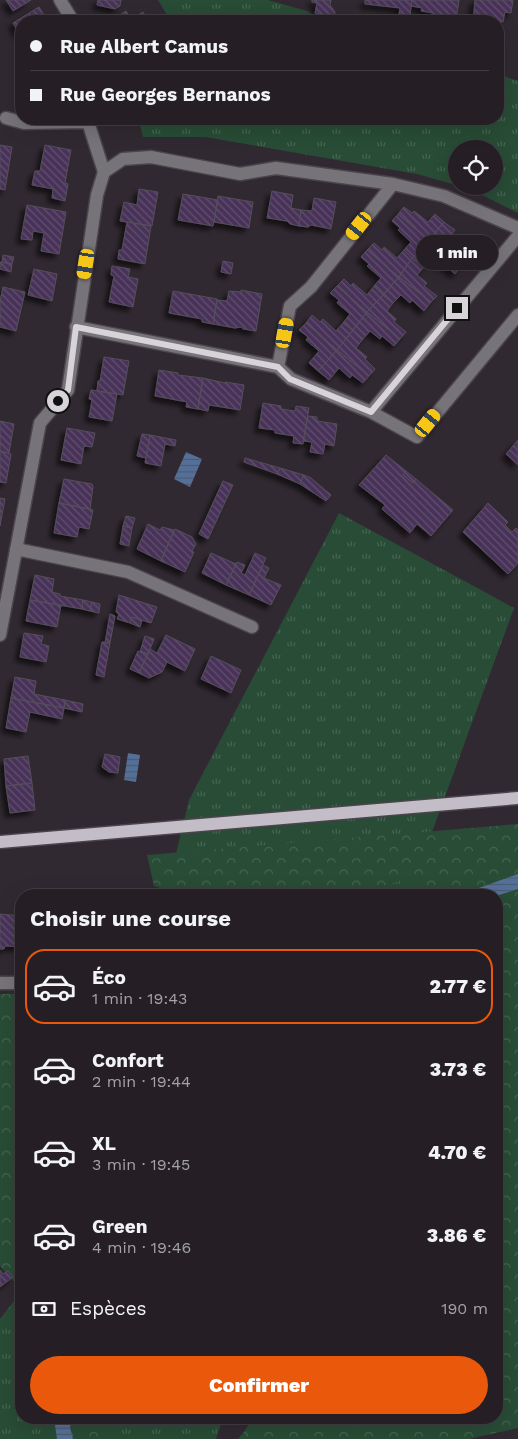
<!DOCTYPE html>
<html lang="fr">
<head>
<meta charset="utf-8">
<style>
	body { margin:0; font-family:"Work Sans",sans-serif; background:#312c32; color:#f1f3f6; height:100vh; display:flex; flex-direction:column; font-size:19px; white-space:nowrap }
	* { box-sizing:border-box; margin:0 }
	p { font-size:16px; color:#a3a2a7 }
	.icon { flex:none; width:28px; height:28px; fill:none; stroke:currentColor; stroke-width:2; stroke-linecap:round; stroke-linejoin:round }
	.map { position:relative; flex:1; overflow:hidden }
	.panel { position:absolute; left:15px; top:889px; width:488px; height:535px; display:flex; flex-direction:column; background:#251f25; border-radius:20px; box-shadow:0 5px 20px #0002,0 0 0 1px #423d42 }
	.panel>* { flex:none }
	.guide { position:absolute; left:15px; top:15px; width:489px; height:110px; border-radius:20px; box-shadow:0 5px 20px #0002,0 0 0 1px #423d42; display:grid; align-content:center; height:110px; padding:0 15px; background:#251f25 }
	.controls { position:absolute; left:448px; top:140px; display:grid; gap:10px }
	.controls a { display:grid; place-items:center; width:55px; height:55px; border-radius:50%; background:#251f25; box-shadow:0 5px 20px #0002,0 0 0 1px #423d42; font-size:25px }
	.end { position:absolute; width:22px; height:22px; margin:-11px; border:6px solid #d8d3d8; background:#111; box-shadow:0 0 0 2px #111 }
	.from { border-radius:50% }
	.bubble { position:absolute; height:35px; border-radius:18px; background:#251f25; box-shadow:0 5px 20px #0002,0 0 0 1px #423d42; font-size:16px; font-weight:800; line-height:35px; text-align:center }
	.car { position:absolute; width:15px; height:30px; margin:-15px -8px; border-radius:6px; box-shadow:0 0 4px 1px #0007; background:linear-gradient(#f5c518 24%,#345 0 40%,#f5c518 0 76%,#345 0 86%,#f5c518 0) }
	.guide b { display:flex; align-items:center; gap:18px; height:48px; font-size:19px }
	.guide b+b { border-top:1px solid #423d42 }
	.guide i { width:12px; height:12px; background:#f1f3f6 }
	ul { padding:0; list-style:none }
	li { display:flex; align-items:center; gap:15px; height:75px; margin:0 10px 8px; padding:0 5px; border:2px solid transparent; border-radius:20px }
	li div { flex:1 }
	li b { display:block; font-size:19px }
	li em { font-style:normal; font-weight:800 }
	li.on { border-color:#ea580c }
	li>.icon { width:45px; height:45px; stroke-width:1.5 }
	h2 { padding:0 15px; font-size:22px; line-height:60px }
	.pay { display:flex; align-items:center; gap:12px; height:55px; padding:0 15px; font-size:19px }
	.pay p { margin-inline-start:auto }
	.button { display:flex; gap:10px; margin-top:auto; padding:10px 15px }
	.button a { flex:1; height:58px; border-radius:30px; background:#ea580c; color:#fff; font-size:20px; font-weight:800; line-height:58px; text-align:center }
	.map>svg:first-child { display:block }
	.grass { fill:url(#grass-tufts) }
	.forest { fill:url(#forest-crowns) }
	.water { fill:url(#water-rules) }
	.building { fill:url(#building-back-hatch); stroke:#544f59; filter:url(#shadow) }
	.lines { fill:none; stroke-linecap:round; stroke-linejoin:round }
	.minor-casing { stroke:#4c444c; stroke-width:15 }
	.major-casing { stroke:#4c444c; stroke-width:15 }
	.minor { stroke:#777479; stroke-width:12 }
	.major { stroke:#c2bdc6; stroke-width:12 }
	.route { stroke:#d8d3d8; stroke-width:6 }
</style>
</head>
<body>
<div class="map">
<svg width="518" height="1439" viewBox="0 0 518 1439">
	<defs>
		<pattern id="grass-tufts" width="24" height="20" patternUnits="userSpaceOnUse" patternTransform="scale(1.25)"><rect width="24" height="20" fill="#284c36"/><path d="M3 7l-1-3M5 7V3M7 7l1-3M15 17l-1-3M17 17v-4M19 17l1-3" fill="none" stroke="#466552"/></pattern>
		<pattern id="forest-crowns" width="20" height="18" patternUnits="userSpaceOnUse" patternTransform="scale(1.25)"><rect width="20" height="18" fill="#284c36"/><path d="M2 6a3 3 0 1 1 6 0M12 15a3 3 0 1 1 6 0" fill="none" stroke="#466552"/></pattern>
		<pattern id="water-rules" width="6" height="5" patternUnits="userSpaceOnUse" patternTransform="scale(1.25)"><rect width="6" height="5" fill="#557098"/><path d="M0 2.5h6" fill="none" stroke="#4c5a71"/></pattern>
		<pattern id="building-back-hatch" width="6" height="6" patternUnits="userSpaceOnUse" patternTransform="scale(1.25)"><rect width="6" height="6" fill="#483259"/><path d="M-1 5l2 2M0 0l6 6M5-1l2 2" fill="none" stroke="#624f70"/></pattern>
		<filter id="shadow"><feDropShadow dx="-4.5" dy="4.5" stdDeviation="2.5" flood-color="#0009"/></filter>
	</defs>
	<rect width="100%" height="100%" fill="#312931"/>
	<path class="grass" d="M158,0H268L342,21H171Z
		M498,74L518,81V213L472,190L460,186H494V149H456V185L417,174L206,137H143L139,121L183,119H498Z
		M339,513L514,608L409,895H166L189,800Z
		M21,1292V1418H223L216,1439H0V1319Z"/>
	<path class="forest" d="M518,824V1428L469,1439H238L244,1432L253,1418H496V895H409L414,876L358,895H185L154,886L147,855Z
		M0,994H21V1289L0,1266Z
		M42,1418H120L107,1439H76Z"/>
	<path class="water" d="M186,452L202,459L190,487L174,479Z
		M128,753L140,755L136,782L124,780Z
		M518,874V889L496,896L466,895L479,888Z
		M54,1418H72L70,1427L73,1439H57Z"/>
	<path class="building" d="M6,0H31L13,11Z
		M98,0H121L120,6L115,9L97,5Z
		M312,0H331L330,5L335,12L334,18L315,13L317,3L312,2Z
		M365,0H412L410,15L399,14L400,8L365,4Z
		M412,0H459L456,20L433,17V13L421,11L422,8L411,6Z
		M475,0H513L511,13L505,12L503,22L482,19V21H473Z
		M39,7L44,15L41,17L44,21H21V37L13,23Z
		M126,11L131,19L143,12L148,21H110Z
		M0,145L12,147L5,190L0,189Z
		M45,145L71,150L65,183L68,184L65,201L52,198L53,189L32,185L35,171H40Z
		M139,189L158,192L152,226L120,221L124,202L137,205Z
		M272,191L293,195L291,208L301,210L299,226L290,224L287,221L267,218Z
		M183,194L218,200L213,226L178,220Z
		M218,196L253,202L249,228L214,222Z
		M314,198L336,202L331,229L311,225L308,227L299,226L301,210L312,211Z
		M27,205L66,212L59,254L41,251L44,233L33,231L32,240L21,239Z
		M404,207L412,213L414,211L428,222L435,214L444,222L429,240L398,214Z
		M398,214L429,240L412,258L404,250L411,242L398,230L400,228L392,221Z
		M127,222L151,226L145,264L118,259L119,250H122Z
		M444,222L455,230L448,239L457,247L455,250L467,260L461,266L429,240Z
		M429,240L461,266L455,274L443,263L441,266L431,258L424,267L412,258Z
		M374,243L382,250L384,247L397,258L404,250L412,258L399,277L367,250Z
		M367,250L399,277L383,295L374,286L381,278L367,266L369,264L361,257Z
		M3,255L14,257L12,264L2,262Z
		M412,258L424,267L417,275L427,283L424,286L437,296L431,302L399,277Z
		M223,261L233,263L231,274L221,272Z
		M0,262L12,264L11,272L0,269Z
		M112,266L130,269L128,277L138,279L133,307L109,302L114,276L111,275Z
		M34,269L57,274L52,301L28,295Z
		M399,277L431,302L424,311L412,300L410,303L401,295L393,303L383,295Z
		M344,279L351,286L353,283L367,295L374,286L383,295L367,312L337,286Z
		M337,286L367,312L353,330L343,323L350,314L337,303L339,300L330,293Z
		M3,287L25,292L16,331L0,327V301Z
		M241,290L262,294L256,331L243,329L241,327L235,328L213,324L217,300L227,301L229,291L241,292Z
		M173,291L217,299L213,324L202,322V319L169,313Z
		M383,295L393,303L387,311L396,319L394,322L406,332L400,339L367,312Z
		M367,312L400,339L394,346L382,336L380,339L370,331L363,339L353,330Z
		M312,315L320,322L323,319L336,331L343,323L353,330L337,350L306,323Z
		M306,323L337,350L318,371L309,363L319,351L306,340L308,337L299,330Z
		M353,330L363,339L356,348L367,357L365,359L375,369L369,376L337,350Z
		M337,350L369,376L363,383L352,375L350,378L339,368L329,380L318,371Z
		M104,357L129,361L123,395L97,391L98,381H100Z
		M159,370L178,373V375L203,378L198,409L186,407L187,402L155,396Z
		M203,378L225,383V382L244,385L240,410L209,405L208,411L198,409Z
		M91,390L117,394L112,421L89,417L92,400L89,399Z
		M263,403L281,406V409L295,411L296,406L309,408L303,444L293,443L294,436L275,433V430L259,428Z
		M308,416L317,417V421L337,424L334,446L325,444L323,454L310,452L312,442L303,441Z
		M0,421L14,424L9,453L0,451Z
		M67,428L95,433L92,447L84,446L81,464L61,460Z
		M142,434L150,435L146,458L137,456Z
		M150,435L176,440L175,446L165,444L161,466L145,463Z
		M518,440V465L506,454Z
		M0,451L11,454L6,483L0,482Z
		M386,455L406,471L403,475L413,483L416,479L453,510L431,536L417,524L410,533L382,509L385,505L359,485Z
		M245,458L280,468L277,474L244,462Z
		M280,468L304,475L300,484L277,474Z
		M406,471L416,479L413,483L403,475Z
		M304,475L311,478L331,495L326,501L300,484Z
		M64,479L92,484L93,487L90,509L59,503Z
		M223,481L233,485L208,539L199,534Z
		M0,498L5,499L0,526Z
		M59,503L93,510L89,529L79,527L77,537L54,533Z
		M488,503L508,522L505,525L512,532L516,528L518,530V563L508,574L463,532Z
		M126,516L135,518L132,528L123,526Z
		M148,524L160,530L162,527L174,530L161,561L137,549Z
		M123,526L132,528L129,546L120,544Z
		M175,529L192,537L196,544L192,551L194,552L185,572L161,561Z
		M211,553L236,564L226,585L202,573Z
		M255,553L266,558L249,595L226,585L237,562L245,565L241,573L245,575Z
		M263,565L269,568L264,578L281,585L271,605L249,595Z
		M35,575L54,579L52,592L60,594V596L83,600L82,609L30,600Z
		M119,595L157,607L151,623L132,617L130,623L117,619L119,614L116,612Z
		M30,600L61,605L57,627L26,621Z
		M83,600L92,602L90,611L82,609Z
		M92,602L100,604L99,613L90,611Z
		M110,614L115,616L110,643H105Z
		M132,617L142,620L140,627L130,623Z
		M24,633L43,636L41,644L49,646L46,662L20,657Z
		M166,635L195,649L185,671L167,662L162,672L149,678L139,673L150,649L157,653Z
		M145,636L154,639L148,654L140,652Z
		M102,642L110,643L104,677L96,675Z
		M138,651L148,654L139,673L130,669Z
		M211,656L241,670L231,693L201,679Z
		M15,677L36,681L34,694L65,700L64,708L11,698Z
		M11,698L64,708L62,719L30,712L26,732L6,728Z
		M65,700L83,704L82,712L64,708Z
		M105,754L120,757L118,773L109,772L102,767Z
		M28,756L32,783L6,786L4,759Z
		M32,783L35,810L10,813L6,786Z
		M0,914L21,916V947L5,946L4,949H0Z
		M0,1270L3,1274L8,1271L13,1277L0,1287Z"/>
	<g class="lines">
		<defs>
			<path id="minor" d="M60,0L73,21
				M6,118L24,123L88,122
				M89,119L88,122L104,172
				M104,172L123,159L151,157L240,174L276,168L393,184L444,196L518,228
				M76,327L278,367L290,306L311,287L393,184
				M278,367L291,379L371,412L417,437L518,315
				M371,412L518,236
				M16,549L128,572L252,627
				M0,635L40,423L68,390L97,195L104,172
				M0,983H21"/>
			<path id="major" d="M0,842L518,798"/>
		</defs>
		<use href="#minor" class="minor-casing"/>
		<use href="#major" class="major-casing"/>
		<use href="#minor" class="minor"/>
		<use href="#major" class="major"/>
	</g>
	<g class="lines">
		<path class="route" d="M58,401L68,390L76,327L278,367L290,379L371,412L457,308"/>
	</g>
</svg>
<div class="controls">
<a><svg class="icon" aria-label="locate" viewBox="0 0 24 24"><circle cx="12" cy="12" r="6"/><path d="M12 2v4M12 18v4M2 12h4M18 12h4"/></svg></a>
</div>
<i class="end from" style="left:58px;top:401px"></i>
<i class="end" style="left:457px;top:308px"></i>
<div class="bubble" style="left:416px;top:235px;width:82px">1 min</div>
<i class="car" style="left:359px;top:226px;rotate:218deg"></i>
<i class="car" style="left:86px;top:264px;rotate:189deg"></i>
<i class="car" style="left:285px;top:333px;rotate:10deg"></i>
<i class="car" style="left:428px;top:423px;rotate:39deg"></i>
<div class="guide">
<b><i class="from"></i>Rue Albert Camus</b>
<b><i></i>Rue Georges Bernanos</b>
</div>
<section class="panel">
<h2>Choisir une course</h2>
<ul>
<li class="on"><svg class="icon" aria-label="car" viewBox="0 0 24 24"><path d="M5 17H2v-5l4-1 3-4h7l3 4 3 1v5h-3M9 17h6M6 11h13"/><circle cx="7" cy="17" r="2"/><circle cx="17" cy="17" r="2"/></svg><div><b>Éco</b><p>1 min · 19:43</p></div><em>2.77 €</em></li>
<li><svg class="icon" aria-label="car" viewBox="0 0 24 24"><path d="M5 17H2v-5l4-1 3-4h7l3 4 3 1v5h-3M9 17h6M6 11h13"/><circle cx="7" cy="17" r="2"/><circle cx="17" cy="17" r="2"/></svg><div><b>Confort</b><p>2 min · 19:44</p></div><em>3.73 €</em></li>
<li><svg class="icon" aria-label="car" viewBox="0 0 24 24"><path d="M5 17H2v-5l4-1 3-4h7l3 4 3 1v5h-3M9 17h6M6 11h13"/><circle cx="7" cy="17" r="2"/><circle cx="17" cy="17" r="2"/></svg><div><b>XL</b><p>3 min · 19:45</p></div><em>4.70 €</em></li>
<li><svg class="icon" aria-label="car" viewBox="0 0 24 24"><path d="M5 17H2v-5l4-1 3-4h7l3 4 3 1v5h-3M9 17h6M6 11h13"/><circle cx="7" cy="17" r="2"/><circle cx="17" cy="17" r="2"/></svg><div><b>Green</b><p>4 min · 19:46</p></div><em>3.86 €</em></li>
</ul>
<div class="pay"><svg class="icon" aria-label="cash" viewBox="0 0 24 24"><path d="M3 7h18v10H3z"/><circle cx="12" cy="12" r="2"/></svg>Espèces<p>190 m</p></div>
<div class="button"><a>Confirmer</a></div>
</section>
</div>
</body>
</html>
